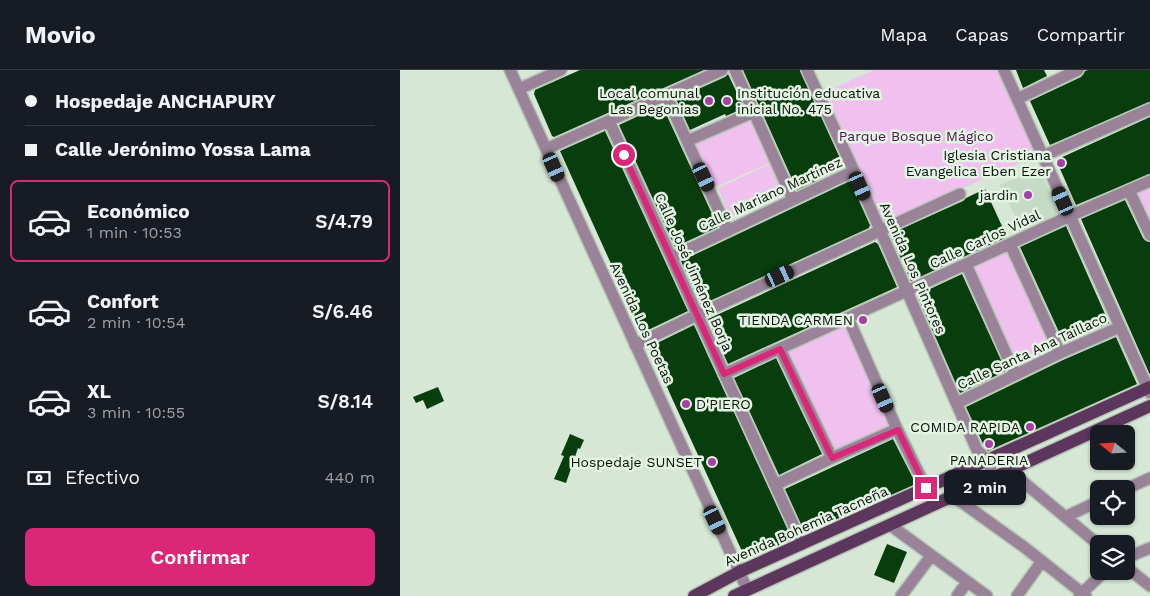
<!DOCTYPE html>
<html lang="es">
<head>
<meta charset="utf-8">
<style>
	body { margin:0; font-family:"Work Sans",sans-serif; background:#20242c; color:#f1f3f6; height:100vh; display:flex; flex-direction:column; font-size:19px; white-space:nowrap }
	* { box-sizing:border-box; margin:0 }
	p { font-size:16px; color:#9ea1a6 }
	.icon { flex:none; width:28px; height:28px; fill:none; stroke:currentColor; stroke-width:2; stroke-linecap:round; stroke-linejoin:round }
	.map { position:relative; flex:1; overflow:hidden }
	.side { display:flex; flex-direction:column; background:#171b24; width:400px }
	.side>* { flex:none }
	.guide { display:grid; align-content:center; height:110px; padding:0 25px; background:#171b24 }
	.needle { width:32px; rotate:288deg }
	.tools { position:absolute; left:690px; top:355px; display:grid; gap:10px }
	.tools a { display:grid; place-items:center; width:45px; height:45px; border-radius:8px; background:#171b24; box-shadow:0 1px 4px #0004; font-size:25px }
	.end { position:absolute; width:22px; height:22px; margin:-11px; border:6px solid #db2777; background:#fff; box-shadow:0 0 0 2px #fff }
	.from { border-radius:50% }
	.bubble { position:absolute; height:35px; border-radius:8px; background:#171b24; box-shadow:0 1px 4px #0004; font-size:16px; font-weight:600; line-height:35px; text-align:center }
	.car { position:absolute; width:15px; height:30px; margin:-15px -8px; border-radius:6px; box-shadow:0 0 4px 1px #0007; background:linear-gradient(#222 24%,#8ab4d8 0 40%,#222 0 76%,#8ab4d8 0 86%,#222 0) }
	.guide b { display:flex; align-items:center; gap:18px; height:48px; font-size:19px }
	.guide b+b { border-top:1px solid #363941 }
	.guide i { width:12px; height:12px; background:#f1f3f6 }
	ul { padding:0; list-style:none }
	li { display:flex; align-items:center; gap:15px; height:82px; margin:0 10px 8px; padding:0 15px; border:2px solid transparent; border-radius:8px }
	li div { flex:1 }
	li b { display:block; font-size:19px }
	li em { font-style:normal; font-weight:600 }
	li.current { border-color:#db2777 }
	li>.icon { width:45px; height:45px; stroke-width:1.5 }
	.pay { display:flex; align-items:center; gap:12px; height:55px; padding:0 25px; font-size:19px }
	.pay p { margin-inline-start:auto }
	.action { display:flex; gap:10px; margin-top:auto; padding:10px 25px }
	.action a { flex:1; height:58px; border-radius:8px; background:#db2777; color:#fff; font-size:20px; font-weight:600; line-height:58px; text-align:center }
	header { display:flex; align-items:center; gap:30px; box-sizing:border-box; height:70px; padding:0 25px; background:#171b24; border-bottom:1px solid #363941 }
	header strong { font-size:24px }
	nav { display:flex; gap:28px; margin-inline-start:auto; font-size:18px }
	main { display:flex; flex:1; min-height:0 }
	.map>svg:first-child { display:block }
	.built { fill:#c5dbc5 }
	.green { fill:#f0c0ee }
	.building { fill:#083e0e }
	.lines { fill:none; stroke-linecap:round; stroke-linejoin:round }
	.minor-casing { stroke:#b6c5b6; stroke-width:14 }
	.major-casing { stroke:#b6c5b6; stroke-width:15 }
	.minor { stroke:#9a8399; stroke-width:11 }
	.major { stroke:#5c365c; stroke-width:12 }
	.route { stroke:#db2777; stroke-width:6 }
	.poi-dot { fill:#a540a6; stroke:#e3f4e3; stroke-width:2 }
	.labels { text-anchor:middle; stroke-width:5; stroke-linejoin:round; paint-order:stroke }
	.poi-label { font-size:14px; fill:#0c110c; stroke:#e3f4e3; text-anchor:end }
	.park-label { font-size:14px; fill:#501051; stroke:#e3f4e3 }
	.street-label { font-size:14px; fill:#0c110c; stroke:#e3f4e3 }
</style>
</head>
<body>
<header>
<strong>Movio</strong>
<nav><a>Mapa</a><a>Capas</a><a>Compartir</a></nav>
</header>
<main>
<section class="side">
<div class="guide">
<b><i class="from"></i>Hospedaje ANCHAPURY</b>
<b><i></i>Calle Jerónimo Yossa Lama</b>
</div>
<ul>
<li class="current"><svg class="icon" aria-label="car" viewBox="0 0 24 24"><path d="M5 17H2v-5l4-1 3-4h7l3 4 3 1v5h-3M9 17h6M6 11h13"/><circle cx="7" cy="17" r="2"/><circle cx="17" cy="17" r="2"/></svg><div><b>Económico</b><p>1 min · 10:53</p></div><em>S/4.79</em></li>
<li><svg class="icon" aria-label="car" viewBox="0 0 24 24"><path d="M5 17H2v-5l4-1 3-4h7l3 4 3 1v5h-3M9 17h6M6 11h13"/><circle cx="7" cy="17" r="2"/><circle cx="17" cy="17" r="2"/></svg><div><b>Confort</b><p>2 min · 10:54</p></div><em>S/6.46</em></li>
<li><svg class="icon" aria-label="car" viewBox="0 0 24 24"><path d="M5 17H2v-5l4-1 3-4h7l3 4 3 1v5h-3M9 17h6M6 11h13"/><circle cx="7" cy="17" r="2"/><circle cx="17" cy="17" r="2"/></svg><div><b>XL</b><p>3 min · 10:55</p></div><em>S/8.14</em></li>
</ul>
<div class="pay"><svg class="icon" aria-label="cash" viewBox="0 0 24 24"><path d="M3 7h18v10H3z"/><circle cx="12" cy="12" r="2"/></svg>Efectivo<p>440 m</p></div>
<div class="action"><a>Confirmar</a></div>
</section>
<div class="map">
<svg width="750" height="526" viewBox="0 0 750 526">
	<rect width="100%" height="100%" fill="#d6e7d6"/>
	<path class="built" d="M640,99L655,134L657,144L623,160L599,115Z"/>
	<path class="green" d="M474,0H599L637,85L482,154L423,23Z
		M351,48L371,92L315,117L295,74Z
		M370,94L382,124L330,147L318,118Z
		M750,114V155L735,121Z
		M608,181L651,280L614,296L571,197Z
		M443,254L446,256L491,359L437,383L433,381L389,283L390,278Z"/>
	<path class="building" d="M180,0H304L154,67L152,66L134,24L135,20Z
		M343,0H400L444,97L397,120Z
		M616,0H644L647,6L623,18Z
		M688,0H750V32L650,75L649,73L630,31L681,7L685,1Z
		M328,4L344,38L326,46L325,44L290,60L276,29L325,7Z
		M262,35L318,157L275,177L219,55Z
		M750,47V104L676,135L657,92L658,89Z
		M205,61L288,241L246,261L241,260L160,81Z
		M450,111L470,155L469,158L301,235L281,191Z
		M585,119L607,167L511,211L490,164L563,131L566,128Z
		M725,130L743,168L746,171L750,172V305L681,149Z
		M666,156L709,253L664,273L620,177Z
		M475,172L478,174L497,217L328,294L308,249Z
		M562,204L606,301L560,323L517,225Z
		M294,255L392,469L346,490L271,326L250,278L251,276Z
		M716,267L737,314L588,381L584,376L566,337L663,290Z
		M376,288L422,384L379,405L334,308Z
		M38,317L44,331L27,339L23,330L16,333L13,327Z
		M170,364L184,370L180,379L178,378L166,413L154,409L164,386L161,385Z
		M493,369L516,414L405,463L385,419Z
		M487,474L507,482L494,513L474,505Z"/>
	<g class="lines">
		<defs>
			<path id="minor" d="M110,0L347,519
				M335,0L393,130
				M407,0L454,101L577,380L588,391L593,408
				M604,0L750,323
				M119,19L161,0
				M266,25L328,161
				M617,29L678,0
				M209,51L402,474
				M287,71L354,42
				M146,79L322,0
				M643,86L750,39
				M729,120L750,165
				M610,174L660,283
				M272,187L454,101
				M566,194L615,304
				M448,248L497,359L526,418
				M235,275L297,245L560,124
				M380,279L432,388
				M324,304L566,194L670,146L750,111
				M557,333L660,283L720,257
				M609,400L699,475
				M375,415L432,388L497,359
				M726,419L750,408
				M553,426L624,477L686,526
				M665,447L699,431
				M490,455L587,526
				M726,488L750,478
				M726,497L750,516
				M501,526L531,486
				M557,526L567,512
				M617,526L642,491
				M679,526L705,501"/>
			<path id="major" d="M294,526L339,502L750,317
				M334,526L750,336"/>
		</defs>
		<use href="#minor" class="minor-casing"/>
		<use href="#major" class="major-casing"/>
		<use href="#minor" class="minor"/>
		<use href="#major" class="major"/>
	</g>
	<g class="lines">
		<path class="route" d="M224,85L324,304L380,279L432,388L498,360L526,418"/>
	</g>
	<g class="poi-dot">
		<circle cx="309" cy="31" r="5"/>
		<circle cx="327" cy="31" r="5"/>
		<circle cx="661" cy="93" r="5"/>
		<circle cx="628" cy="125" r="5"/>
		<circle cx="463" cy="250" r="5"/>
		<circle cx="286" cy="334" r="5"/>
		<circle cx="630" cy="357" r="5"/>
		<circle cx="589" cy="374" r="5"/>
		<circle cx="312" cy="392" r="5"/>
	</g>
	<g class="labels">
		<g class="poi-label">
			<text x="299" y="28">Local comunal<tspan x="299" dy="16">Las Begonias</tspan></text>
			<text x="337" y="28" text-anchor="start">Institución educativa<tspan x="337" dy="16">inicial No. 475</tspan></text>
			<text x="651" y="90">Iglesia Cristiana<tspan x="651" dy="16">Evangelica Eben Ezer</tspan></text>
			<text x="618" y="130">jardin</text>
			<text x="453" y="255">TIENDA CARMEN</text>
			<text x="296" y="339" text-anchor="start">D'PIERO</text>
			<text x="620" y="362">COMIDA RAPIDA</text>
			<text x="589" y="395" text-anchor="middle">PANADERIA</text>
			<text x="302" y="397">Hospedaje SUNSET</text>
		</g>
		<g class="park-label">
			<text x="516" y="71">Parque Bosque Mágico</text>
		</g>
		<g class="street-label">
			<text transform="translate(370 124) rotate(-25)" y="5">Calle Mariano Martínez</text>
			<text transform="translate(585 169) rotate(-25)" y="5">Calle Carlos Vidal</text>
			<text transform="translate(513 198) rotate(66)" y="5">Avenida Los Pintores</text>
			<text transform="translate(294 202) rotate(66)" y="5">Calle José Jiménez Borja</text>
			<text transform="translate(242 253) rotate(65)" y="5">Avenida Los Poetas</text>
			<text transform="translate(632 281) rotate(-25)" y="5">Calle Santa Ana Taillaco</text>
			<text transform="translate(406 456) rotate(-24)" y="5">Avenida Bohemia Tacneña</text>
		</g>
	</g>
</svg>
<div class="tools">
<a><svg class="needle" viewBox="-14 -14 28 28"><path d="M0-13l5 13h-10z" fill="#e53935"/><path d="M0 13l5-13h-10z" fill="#9ea1a6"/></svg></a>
<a><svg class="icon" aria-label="locate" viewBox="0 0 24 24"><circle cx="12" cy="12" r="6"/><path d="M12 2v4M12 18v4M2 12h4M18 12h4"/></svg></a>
<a><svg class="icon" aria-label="layers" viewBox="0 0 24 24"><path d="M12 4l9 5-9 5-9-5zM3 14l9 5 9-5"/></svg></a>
</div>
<i class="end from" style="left:224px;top:85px"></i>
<i class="end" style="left:526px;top:418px"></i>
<div class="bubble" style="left:544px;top:400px;width:82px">2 min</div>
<i class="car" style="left:154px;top:97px;rotate:156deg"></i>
<i class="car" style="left:304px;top:107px;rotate:155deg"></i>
<i class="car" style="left:460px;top:116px;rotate:156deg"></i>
<i class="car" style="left:663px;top:131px;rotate:336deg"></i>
<i class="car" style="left:380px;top:206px;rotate:65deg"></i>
<i class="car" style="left:483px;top:328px;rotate:156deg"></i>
<i class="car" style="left:315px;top:450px;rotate:155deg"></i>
</div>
</main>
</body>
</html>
